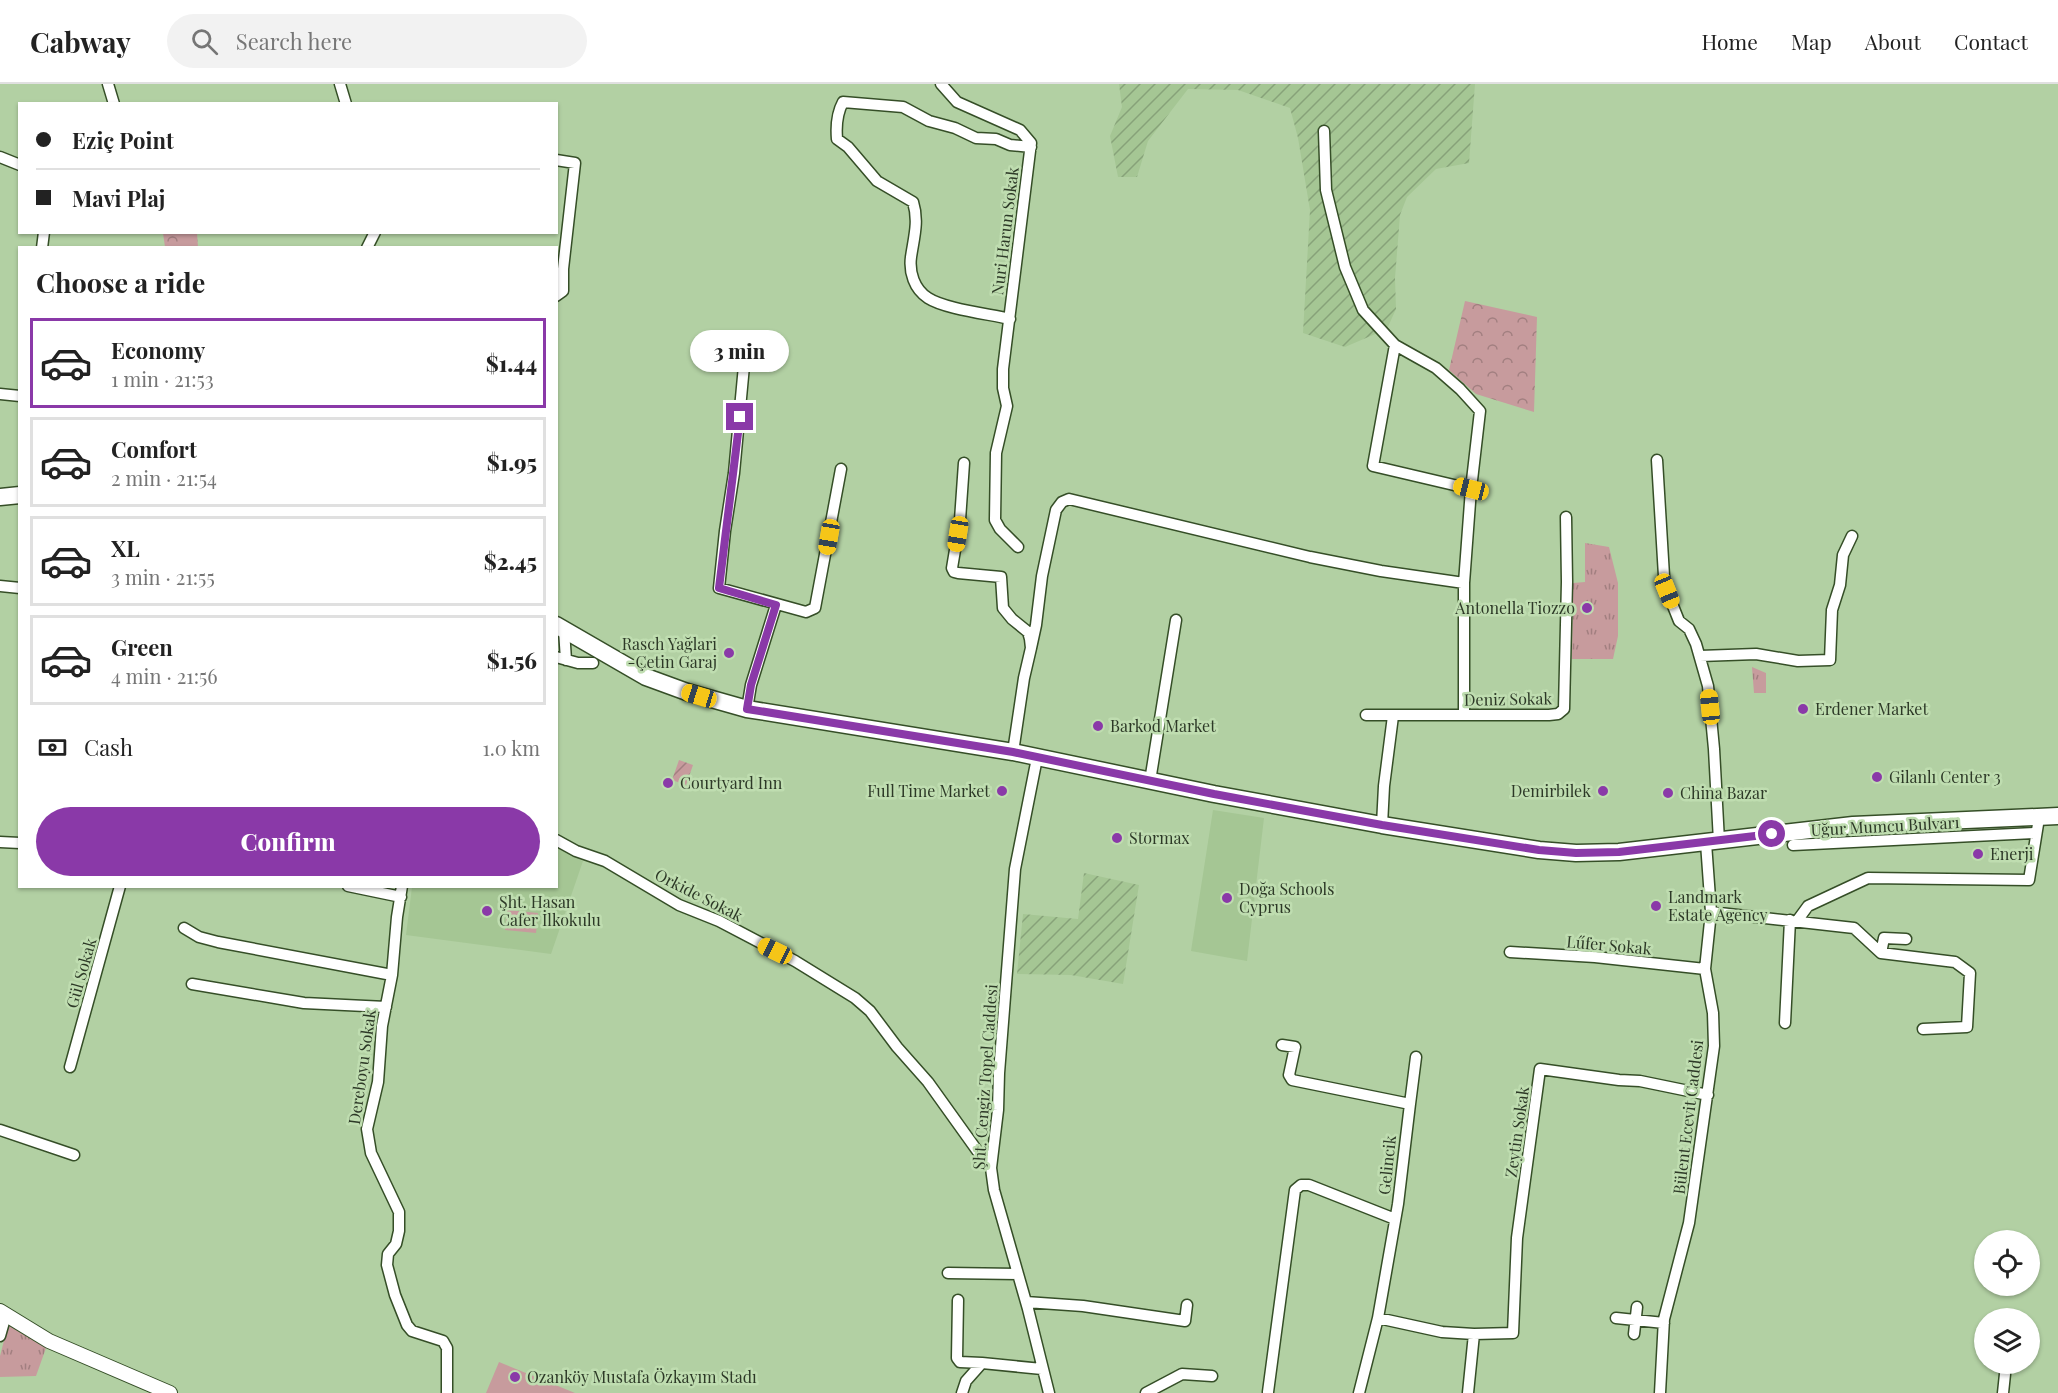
<!DOCTYPE html>
<html lang="en">
<head>
<meta charset="utf-8">
<style>
	body { margin:0; font-family:"Playfair Display",serif; background:#f2f2f2; color:#222; height:100vh; display:flex; flex-direction:column; font-size:22px; white-space:nowrap }
	* { box-sizing:border-box; margin:0 }
	p { font-size:20px; color:#767676 }
	.icon { flex:none; width:33px; height:33px; fill:none; stroke:currentColor; stroke-width:2; stroke-linecap:round; stroke-linejoin:round }
	.map { position:relative; flex:1; overflow:hidden }
	.details { position:absolute; left:18px; top:162px; width:540px; height:642px; display:flex; flex-direction:column; background:#fff; border-radius:0px; box-shadow:0 2px 4px #0004 }
	.details>* { flex:none }
	.guide { position:absolute; left:18px; top:18px; width:540px; height:132px; border-radius:0px; box-shadow:0 2px 4px #0004; display:grid; align-content:center; height:132px; padding:0 18px; background:#fff }
	.buttons { position:absolute; left:1974px; top:1146px; display:grid; gap:12px }
	.buttons a { display:grid; place-items:center; width:66px; height:66px; border-radius:50%; background:#fff; box-shadow:0 2px 4px #0004; font-size:30px }
	.end { position:absolute; width:27px; height:27px; margin:-14px; border:8px solid #8a39a8; background:#fff; box-shadow:0 0 0 3px #fff }
	.from { border-radius:50% }
	.bubble { position:absolute; height:42px; border-radius:21px; background:#fff; box-shadow:0 2px 4px #0004; font-size:20px; font-weight:800; line-height:42px; text-align:center }
	.car { position:absolute; width:18px; height:36px; margin:-18px -9px; border-radius:8px; box-shadow:0 0 4px 2px #0007; background:linear-gradient(#f5c518 24%,#345 0 40%,#f5c518 0 76%,#345 0 86%,#f5c518 0) }
	.guide b { display:flex; align-items:center; gap:21px; height:57px; font-size:22px }
	.guide b+b { border-top:2px solid #e0e0e0 }
	.guide i { width:15px; height:15px; background:#222 }
	ul { padding:0; list-style:none }
	li { display:flex; align-items:center; gap:18px; height:90px; margin:0 12px 9px; padding:0 6px; border:3px solid #e0e0e0; border-radius:0px }
	li div { flex:1 }
	li b { display:block; font-size:22px }
	li em { font-style:normal; font-weight:800 }
	li.on { border-color:#8a39a8 }
	li>.icon { width:54px; height:54px; stroke-width:1.5 }
	h2 { padding:0 18px; font-size:27px; line-height:72px }
	.pay { display:flex; align-items:center; gap:15px; height:66px; padding:0 18px; font-size:22px }
	.pay p { margin-inline-start:auto }
	.action { display:flex; gap:12px; margin-top:auto; padding:12px 18px }
	.action a { flex:1; height:69px; border-radius:36px; background:#8a39a8; color:#fff; font-size:24px; font-weight:800; line-height:69px; text-align:center }
	header { display:flex; align-items:center; gap:36px; box-sizing:border-box; height:84px; padding:0 30px; background:#fff; border-bottom:2px solid #e0e0e0 }
	header strong { font-size:28px }
	nav { display:flex; gap:33px; margin-inline-start:auto; font-size:21px }
	.search { width:420px; height:54px; background:#f2f2f2; display:flex; align-items:center; gap:15px; box-sizing:border-box; padding:0 21px; border-radius:33px; color:#767676; font-size:22px }
	.map>svg:first-child { display:block }
	.built { fill:#a5c694 }
	.industrial { fill:url(#industrial-furrows) }
	.grass { fill:url(#grass-tufts) }
	.forest { fill:url(#forest-crowns) }
	.garden { fill:url(#garden-furrows) }
	.pitch { fill:#c79b9d }
	.lines { fill:none; stroke-linecap:round; stroke-linejoin:round }
	.minor-casing { stroke:#354e27; stroke-width:13 }
	.tertiary-casing { stroke:#354e27; stroke-width:16 }
	.primary-casing { stroke:#354e27; stroke-width:19 }
	.minor { stroke:#fff; stroke-width:10 }
	.tertiary { stroke:#fff; stroke-width:14 }
	.primary { stroke:#fff; stroke-width:16 }
	.route { stroke:#8a39a8; stroke-width:8 }
	.poi-dot { fill:#8a39a8; stroke:#bfddb0; stroke-width:2 }
	.labels { text-anchor:middle; stroke-width:5; stroke-linejoin:round; paint-order:stroke }
	.street-label { font-size:16px; fill:#2d3927; stroke:#bfddb0 }
	.poi-label { font-size:16px; fill:#2d3927; stroke:#bfddb0; text-anchor:start }
</style>
</head>
<body>
<header>
<strong>Cabway</strong>
<div class="search"><svg class="icon" aria-label="search" viewBox="0 0 24 24"><circle cx="10" cy="10" r="6"/><path d="M15 15l6 6"/></svg>Search here</div>
<nav><a>Home</a><a>Map</a><a>About</a><a>Contact</a></nav>
</header>
<div class="map">
<svg width="2058" height="1309" viewBox="0 0 2058 1309">
	<defs>
		<pattern id="industrial-furrows" width="10" height="10" patternUnits="userSpaceOnUse" patternTransform="scale(1.5)"><rect width="10" height="10" fill="#a5c694"/><path d="M-1 1l2-2M0 10L10 0M9 11l2-2" fill="none" stroke="#87a279"/></pattern>
		<pattern id="grass-tufts" width="24" height="20" patternUnits="userSpaceOnUse" patternTransform="scale(1.5)"><rect width="24" height="20" fill="#c79b9d"/><path d="M3 7l-1-3M5 7V3M7 7l1-3M15 17l-1-3M17 17v-4M19 17l1-3" fill="none" stroke="#a27f80"/></pattern>
		<pattern id="forest-crowns" width="20" height="18" patternUnits="userSpaceOnUse" patternTransform="scale(1.5)"><rect width="20" height="18" fill="#c79b9d"/><path d="M2 6a3 3 0 1 1 6 0M12 15a3 3 0 1 1 6 0" fill="none" stroke="#a27f80"/></pattern>
		<pattern id="garden-furrows" width="10" height="10" patternUnits="userSpaceOnUse" patternTransform="scale(1.5)"><rect width="10" height="10" fill="#c79b9d"/><path d="M-1 1l2-2M0 10L10 0M9 11l2-2" fill="none" stroke="#a27f80"/></pattern>
	</defs>
	<rect width="100%" height="100%" fill="#b2d0a3"/>
	<path class="built" d="M1213,726L1264,734L1247,877L1191,867Z
		M557,764L583,777L551,870L406,851L412,803L556,802Z"/>
	<path class="industrial" d="M1119,0H1475L1469,79L1436,85L1407,113L1400,131L1395,194L1396,225L1387,245L1345,263L1303,249L1310,126L1298,54L1290,24L1238,6L1188,5L1148,57L1137,93H1118L1110,52L1122,23Z
		M1084,789L1139,801L1123,900L1071,891L1017,890L1023,830L1078,835Z"/>
	<path class="grass" d="M1585,459L1609,463L1618,499V552L1613,575H1572L1573,499L1585,498Z
		M1752,583L1766,589V609H1754Z
		M8,1241L46,1264L36,1292L0,1293V1272Z"/>
	<path class="forest" d="M163,149H197L198,163H165Z
		M1465,217L1537,233L1534,328L1476,310L1449,286Z"/>
	<path class="garden" d="M679,676L693,681L686,701L672,696Z"/>
	<path class="pitch" d="M507,826L538,829L536,849L505,846Z
		M499,1278L575,1309H486Z"/>
	<g class="lines">
		<defs>
			<path id="minor" d="M108,0L114,20
				M340,0L346,20
				M941,0L957,18L1020,46L1031,59L1003,285V304L1007,322L996,369L995,436L1000,445L1018,463
				M1324,47L1326,106L1345,183L1363,226L1395,261L1436,284L1460,305L1480,327L1471,405L1464,499V631
				M0,73L20,81
				M556,76L575,79L563,185V207L556,212
				M42,164L44,148
				M367,164L375,148
				M1010,235C989,230 945,225 928,214C914,205 909,188 911,173C914,153 919,137 913,118L877,97L848,63L837,55C836,43 837,29 843,18L903,23L929,37L955,44L976,54L996,55L1010,61L1031,63
				M1395,261L1373,382L1471,405
				M745,271L734,389L725,447L719,504L806,528L815,524L841,385
				M0,310L20,312
				M1657,376L1664,492L1667,507L1679,537L1689,545L1696,560L1708,602L1714,665L1719,757
				M964,379L960,436L952,484L954,488L958,489L1001,493L1003,524L1012,535L1028,548L1030,555L1031,564L1024,594L1013,668
				M0,502L20,504
				M564,546L566,576
				M1031,564L1036,541L1042,492L1056,426L1062,418L1069,415L1310,473L1381,487L1464,499
				M1700,572L1756,570L1798,577L1830,576L1832,526L1840,501L1843,471L1852,452
				M556,573L578,579H593
				M747,625L751,601L776,521
				M1366,631H1549L1558,630L1564,625L1567,498L1566,433
				M1037,674L1015,785L999,989L998,1026L991,1084L994,1106L1028,1225L1049,1309
				M1150,697L1176,536
				M1382,741L1384,702L1393,632
				M556,756L576,767L605,777L679,821L719,837L795,877L855,914L870,927L897,963L928,998L981,1072L991,1084
				M0,758L20,759
				M1793,761L2036,749
				M348,802L401,813
				M402,802L397,833L392,891L382,942L378,998L367,1045L371,1069L399,1128V1147L396,1160L388,1170L387,1181L395,1211L407,1241L412,1247L443,1257L447,1264V1309
				M1711,828L1854,844L1881,869L1955,878L1970,889L1967,943L1923,945
				M1797,837L1808,822L1868,794L2029,796L2039,734
				M184,844L199,853L218,858L392,891
				M1510,868L1595,873L1705,885
				M1881,869L1884,854L1906,855
				M192,900L304,919L386,923
				M1785,939L1790,836
				M1282,961L1295,963L1289,991L1292,996L1410,1020L1398,1120L1378,1234L1359,1309
				M70,983L120,802
				M1410,1020L1416,973
				M0,1046L74,1071
				M948,1189L1018,1190
				M958,1216L957,1274L960,1278L982,1279L1042,1285
				M1026,1218L1083,1222L1185,1237L1187,1221
				M1378,1234L1442,1248L1474,1250L1513,1249L1517,1154L1540,985L1619,996L1640,997L1708,1011
				M1616,1234L1664,1239
				M1634,1250L1637,1223
				M0,1252L6,1231
				M1268,1308L1295,1106L1301,1101H1309L1395,1135
				M962,1309L966,1297L982,1279
				M1146,1309L1182,1290L1212,1292
				M1468,1309L1474,1250
				M1660,1309L1664,1235L1689,1139L1714,962L1713,929L1705,885L1711,828L1706,759
				M2003,1309L2005,1290"/>
			<path id="tertiary" d="M0,1227L49,1257L170,1309"/>
			<path id="primary" d="M0,413L20,411
				M556,541L646,593L687,608L747,625L1013,668L1214,710L1382,741L1539,766L1576,769L1619,768L1853,741L2058,732"/>
		</defs>
		<use href="#minor" class="minor-casing"/>
		<use href="#tertiary" class="tertiary-casing"/>
		<use href="#primary" class="primary-casing"/>
		<use href="#minor" class="minor"/>
		<use href="#tertiary" class="tertiary"/>
		<use href="#primary" class="primary"/>
	</g>
	<g class="lines">
		<path class="route" d="M740,333L719,504L776,521L751,601L747,625L1013,668L1214,710L1382,741L1539,766L1576,769L1619,768L1772,750"/>
	</g>
	<g class="poi-dot">
		<circle cx="1587" cy="524" r="6"/>
		<circle cx="729" cy="569" r="6"/>
		<circle cx="1803" cy="625" r="6"/>
		<circle cx="1098" cy="642" r="6"/>
		<circle cx="1877" cy="693" r="6"/>
		<circle cx="668" cy="699" r="6"/>
		<circle cx="1002" cy="707" r="6"/>
		<circle cx="1603" cy="707" r="6"/>
		<circle cx="1668" cy="709" r="6"/>
		<circle cx="1117" cy="754" r="6"/>
		<circle cx="1978" cy="770" r="6"/>
		<circle cx="1227" cy="814" r="6"/>
		<circle cx="1656" cy="822" r="6"/>
		<circle cx="487" cy="827" r="6"/>
		<circle cx="515" cy="1293" r="6"/>
	</g>
	<g class="labels">
		<g class="street-label">
			<text transform="translate(1005 147) rotate(-83)" y="6">Nuri Harun Sokak</text>
			<text transform="translate(1508 615) rotate(-1)" y="6">Deniz Sokak</text>
			<text transform="translate(1885 742) rotate(-3)" y="6">Uğur Mumcu Bulvarı</text>
			<text transform="translate(699 811) rotate(27)" y="6">Orkide Sokak</text>
			<text transform="translate(1609 861) rotate(5)" y="6">Lűfer Sokak</text>
			<text transform="translate(81 889) rotate(-74)" y="6">Gül Sokak</text>
			<text transform="translate(362 983) rotate(-82)" y="6">Dereboyu Sokak</text>
			<text transform="translate(985 993) rotate(-86)" y="6">Şht. Cengiz Topel Caddesi</text>
			<text transform="translate(1688 1033) rotate(-83)" y="6">Bülent Ecevit Caddesi</text>
			<text transform="translate(1517 1048) rotate(-82)" y="6">Zeytin Sokak</text>
			<text transform="translate(1387 1081) rotate(-84)" y="6">Gelincik</text>
		</g>
		<g class="poi-label">
			<text x="1575" y="530" text-anchor="end">Antonella Tiozzo</text>
			<text x="717" y="566" text-anchor="end">Rasch Yağlari<tspan x="717" dy="18">-Çetin Garaj</tspan></text>
			<text x="1815" y="631">Erdener Market</text>
			<text x="1110" y="648">Barkod Market</text>
			<text x="1889" y="699">Gilanlı Center 3</text>
			<text x="680" y="705">Courtyard Inn</text>
			<text x="990" y="713" text-anchor="end">Full Time Market</text>
			<text x="1591" y="713" text-anchor="end">Demirbilek</text>
			<text x="1680" y="715">China Bazar</text>
			<text x="1129" y="760">Stormax</text>
			<text x="1990" y="776">Enerji</text>
			<text x="1239" y="811">Doğa Schools<tspan x="1239" dy="18">Cyprus</tspan></text>
			<text x="1668" y="819">Landmark<tspan x="1668" dy="18">Estate Agency</tspan></text>
			<text x="499" y="824">Şht. Hasan<tspan x="499" dy="18">Cafer İlkokulu</tspan></text>
			<text x="527" y="1299">Ozanköy Mustafa Özkayım Stadı</text>
		</g>
	</g>
</svg>
<div class="buttons">
<a><svg class="icon" aria-label="locate" viewBox="0 0 24 24"><circle cx="12" cy="12" r="6"/><path d="M12 2v4M12 18v4M2 12h4M18 12h4"/></svg></a>
<a><svg class="icon" aria-label="layers" viewBox="0 0 24 24"><path d="M12 4l9 5-9 5-9-5zM3 14l9 5 9-5"/></svg></a>
</div>
<i class="end from" style="left:1772px;top:750px"></i>
<i class="end" style="left:740px;top:333px"></i>
<div class="bubble" style="left:690px;top:246px;width:99px">3 min</div>
<i class="car" style="left:1471px;top:405px;rotate:284deg"></i>
<i class="car" style="left:958px;top:450px;rotate:189deg"></i>
<i class="car" style="left:829px;top:453px;rotate:190deg"></i>
<i class="car" style="left:1667px;top:507px;rotate:158deg"></i>
<i class="car" style="left:699px;top:612px;rotate:287deg"></i>
<i class="car" style="left:1710px;top:623px;rotate:354deg"></i>
<i class="car" style="left:775px;top:867px;rotate:296deg"></i>
<div class="guide">
<b><i class="from"></i>Eziç Point</b>
<b><i></i>Mavi Plaj</b>
</div>
<section class="details">
<h2>Choose a ride</h2>
<ul>
<li class="on"><svg class="icon" aria-label="car" viewBox="0 0 24 24"><path d="M5 17H2v-5l4-1 3-4h7l3 4 3 1v5h-3M9 17h6M6 11h13"/><circle cx="7" cy="17" r="2"/><circle cx="17" cy="17" r="2"/></svg><div><b>Economy</b><p>1 min · 21:53</p></div><em>$1.44</em></li>
<li><svg class="icon" aria-label="car" viewBox="0 0 24 24"><path d="M5 17H2v-5l4-1 3-4h7l3 4 3 1v5h-3M9 17h6M6 11h13"/><circle cx="7" cy="17" r="2"/><circle cx="17" cy="17" r="2"/></svg><div><b>Comfort</b><p>2 min · 21:54</p></div><em>$1.95</em></li>
<li><svg class="icon" aria-label="car" viewBox="0 0 24 24"><path d="M5 17H2v-5l4-1 3-4h7l3 4 3 1v5h-3M9 17h6M6 11h13"/><circle cx="7" cy="17" r="2"/><circle cx="17" cy="17" r="2"/></svg><div><b>XL</b><p>3 min · 21:55</p></div><em>$2.45</em></li>
<li><svg class="icon" aria-label="car" viewBox="0 0 24 24"><path d="M5 17H2v-5l4-1 3-4h7l3 4 3 1v5h-3M9 17h6M6 11h13"/><circle cx="7" cy="17" r="2"/><circle cx="17" cy="17" r="2"/></svg><div><b>Green</b><p>4 min · 21:56</p></div><em>$1.56</em></li>
</ul>
<div class="pay"><svg class="icon" aria-label="cash" viewBox="0 0 24 24"><path d="M3 7h18v10H3z"/><circle cx="12" cy="12" r="2"/></svg>Cash<p>1.0 km</p></div>
<div class="action"><a>Confirm</a></div>
</section>
</div>
</body>
</html>
